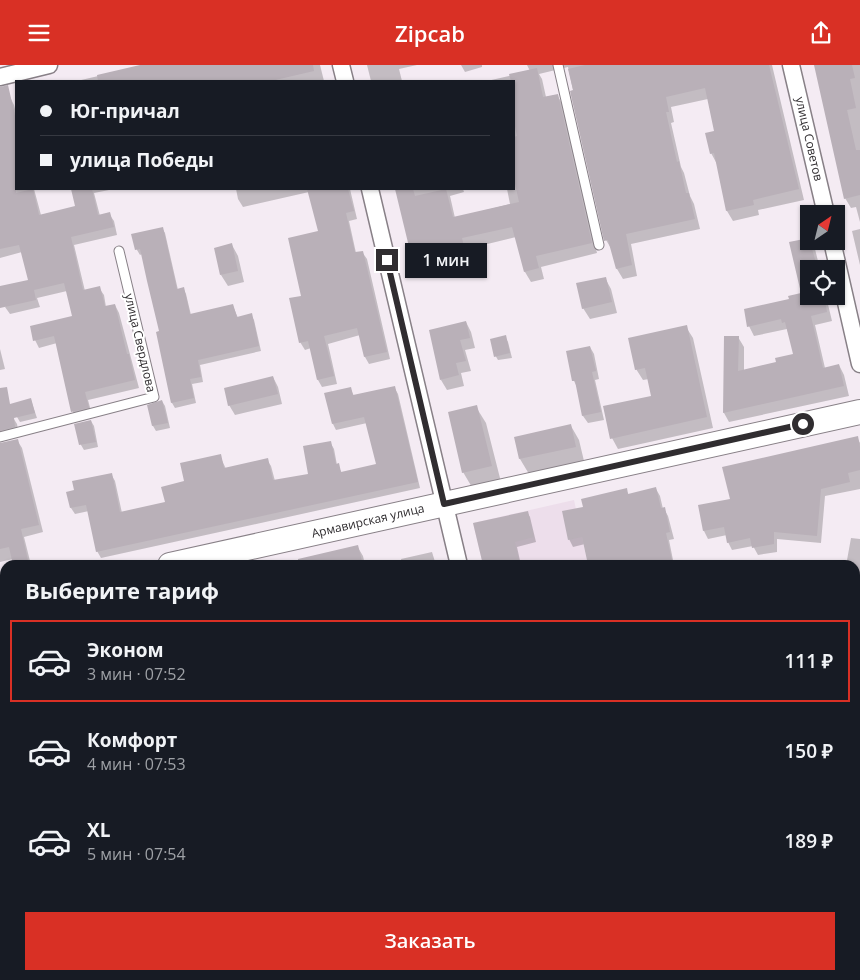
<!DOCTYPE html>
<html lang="ru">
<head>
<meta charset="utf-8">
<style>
	body { margin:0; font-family:"Open Sans",sans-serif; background:#242831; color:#f1f3f6; height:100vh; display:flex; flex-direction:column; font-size:19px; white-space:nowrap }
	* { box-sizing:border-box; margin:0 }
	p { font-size:16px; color:#9ea1a6 }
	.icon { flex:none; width:28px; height:28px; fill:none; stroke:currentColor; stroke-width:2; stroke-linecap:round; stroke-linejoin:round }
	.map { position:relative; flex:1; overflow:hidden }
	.details { position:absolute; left:0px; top:495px; width:860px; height:420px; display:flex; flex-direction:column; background:#171b24; border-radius:15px 15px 0 0; box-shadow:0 1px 4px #0004 }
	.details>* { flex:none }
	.guide { position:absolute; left:15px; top:15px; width:500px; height:110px; border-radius:0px; box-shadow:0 1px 4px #0004; display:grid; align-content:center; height:110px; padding:0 25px; background:#171b24 }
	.needle { width:32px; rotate:35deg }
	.controls { position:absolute; left:800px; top:140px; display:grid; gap:10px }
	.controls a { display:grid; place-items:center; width:45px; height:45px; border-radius:0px; background:#171b24; box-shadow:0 1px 4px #0004; font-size:25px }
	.end { position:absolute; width:22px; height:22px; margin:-11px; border:6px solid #302d30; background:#fff; box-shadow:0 0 0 2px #fff }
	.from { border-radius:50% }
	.bubble { position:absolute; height:35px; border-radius:0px; background:#171b24; box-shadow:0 1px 4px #0004; font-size:16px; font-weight:600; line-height:35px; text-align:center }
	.guide b { display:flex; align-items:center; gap:18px; height:48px; font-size:19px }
	.guide b+b { border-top:1px solid #363941 }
	.guide i { width:12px; height:12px; background:#f1f3f6 }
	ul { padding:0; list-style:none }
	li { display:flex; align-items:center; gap:15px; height:82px; margin:0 10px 8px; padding:0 15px; border:2px solid transparent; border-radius:0px }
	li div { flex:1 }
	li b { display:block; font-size:19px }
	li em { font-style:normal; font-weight:600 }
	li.active { border-color:#d93025 }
	li>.icon { width:45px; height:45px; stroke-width:1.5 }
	h2 { padding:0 25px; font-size:22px; line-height:60px }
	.action { display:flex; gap:10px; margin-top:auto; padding:10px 25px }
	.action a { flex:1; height:58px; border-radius:0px; background:#d93025; color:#fff; font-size:20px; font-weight:600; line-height:58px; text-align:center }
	header { display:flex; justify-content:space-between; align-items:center; height:65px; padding:0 25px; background:#d93025; color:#fff; font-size:22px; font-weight:600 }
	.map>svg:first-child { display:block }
	.built { fill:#eddeeb }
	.shadow { fill:#0003 }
	.building { fill:#b9b0b8 }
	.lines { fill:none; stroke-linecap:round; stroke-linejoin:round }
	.lane-casing { stroke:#888087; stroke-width:11 }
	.street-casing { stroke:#888087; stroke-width:19 }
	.secondary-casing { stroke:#888087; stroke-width:26 }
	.path { stroke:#938d92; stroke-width:3; stroke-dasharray:4 4; stroke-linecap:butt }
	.lane { stroke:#fff; stroke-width:9 }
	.street { stroke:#fff; stroke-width:16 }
	.secondary { stroke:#fff; stroke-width:24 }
	.route { stroke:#302d30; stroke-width:6 }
	.labels { text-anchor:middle; stroke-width:4; stroke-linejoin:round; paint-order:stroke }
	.street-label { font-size:12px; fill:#302d30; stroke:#fff }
</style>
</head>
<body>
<header><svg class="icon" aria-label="menu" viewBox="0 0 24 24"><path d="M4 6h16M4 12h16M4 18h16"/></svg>Zipcab<svg class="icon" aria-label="share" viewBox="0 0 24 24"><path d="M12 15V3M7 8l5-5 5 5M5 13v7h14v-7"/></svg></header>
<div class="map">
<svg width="860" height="915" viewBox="0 0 860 915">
	<rect width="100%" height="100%" fill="#f4ebf3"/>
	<path class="built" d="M574,435L588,500H483L473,458Z
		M0,883L2,893L5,892V910H11L12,915H0Z"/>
	<path class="shadow" d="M145,0H320L324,16H77Z
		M367,0H417L399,4L402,16H371Z
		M461,0H482V2L465,7Z
		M527,0H772L804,135L758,145L759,150L733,156L727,146L717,99L711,88L715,67L708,34L671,42L674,57L671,58L681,102L684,108L690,131L694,139L700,164L631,179L637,211L623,214L617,204L612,185L606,175L568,2L539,9L542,14L546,32L557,30L563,40L597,188L541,202L544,214L531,217L525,207L516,172L467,184L472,204L447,210L441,200L439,190L417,195L411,185L397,124H463L464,127L450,131L455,153L510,139L507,124H514V16H487L530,6Z
		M816,0H860V157L856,142L851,143L845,133Z
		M10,32L14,40L16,48V124H34L41,150L77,142L72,124L109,125L94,128L100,151L109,149L114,156L117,170L74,180L85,226L99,223L104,230L106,242L115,240L119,248L139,323L88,335L92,350L77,354L73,347L57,278L39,283L35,275L73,252L67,226L37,233L40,242L10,249L5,242L29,216L22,187L0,193V34Z
		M236,124H350L357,154L349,156L356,188L362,187L367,194L390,294L369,299L365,292L360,270L328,279L337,319L322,322L318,315L311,283L305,285L300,277L303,231L319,167L309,127L243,142L238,134Z
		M162,163L165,168L178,225L183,223L186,229L191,250L233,241L238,253L251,250L254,255L261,286L200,300L203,317L192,319L196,338L175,343L172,338L158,268L161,267L142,189L140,190L137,185L133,170Z
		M860,164V200L852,166Z
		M809,176H811L815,184L820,204H809V231H826L832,256L815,260L825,303L839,300L844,310L849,331L729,357L724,348L725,272H738L744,282V306L778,298L795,290L787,264L754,271L749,261L790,235L803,229Z
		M232,180L238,191L244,217L228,221L221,210Z
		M605,213L611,224L617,248L590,254L583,243Z
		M466,257L471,267L475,283L465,285L471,306L461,308L464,321L447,325L441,315Z
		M686,262L693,273L713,363L618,384L612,373L653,332L649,314L643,315L636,304Z
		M505,272L508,277L512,293L498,295L495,290Z
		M590,282L594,289L599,314L595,315L604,355L588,358L583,351L577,322L574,316Z
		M0,284L5,304L0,305Z
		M273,312L278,322L282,339L235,350L229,340Z
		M394,322L398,329L420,423L101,493L97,486L89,446L75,449L71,443L75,426L111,409L115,416L122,448L166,438L186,417L220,391L226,404L267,395L271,401L275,416L310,410L330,377L334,384L337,400L342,408L377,400L367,358L336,365L333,359L325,329L350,323L354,331Z
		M31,335L37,353L20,357L17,352Z
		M162,336L165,341L170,363L156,366L153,361L148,341Z
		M476,342L486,358L501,417L473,424L463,407Z
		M12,351L17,359L19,369L0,376V354Z
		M91,356L94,361L98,382L84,385L81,380L76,360Z
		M571,361L579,375L584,396L529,409L520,394L515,373Z
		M857,372L860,378V424L825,431L821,478L777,474V487L758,490L753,481L732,485L728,477L727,470L708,474L704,466L699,441L731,435Z
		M17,375L22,383L43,467L24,472L31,500H15L13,494L0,497V379Z
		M656,424L660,431L663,444H664L668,451L674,474L669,475L674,500H589L585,479L573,482L569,474L585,443L626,425L629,430Z
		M527,447L530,452L536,477L517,482L521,500H484Z
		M851,473L860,474V600L855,599V500H850L847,495Z
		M357,481L363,491L365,500H276Z
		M432,487L436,500H402L401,494Z
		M700,497L701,500H686Z
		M5,563V663L0,642V564Z
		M860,652V761L855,760V662L858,663Z
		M855,786L860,787V840L855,838Z
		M857,879L860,880V915H816L817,910H840L852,912V910H855Z
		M5,894V910H12L14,915H0V895Z
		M63,910H112L113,915H65Z
		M177,910H194L184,912L186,915H180Z
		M350,910H530L509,915H320L337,911L338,913Z
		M786,910L812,915H785Z"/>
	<path class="building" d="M140,0H313L314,6L271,16H98L97,10Z
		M585,0H769L799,124L753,135L754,140L726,146L714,88L710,89L705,68L714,66L705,23L666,32L669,47H666L677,97L679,96L686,128H689L695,154L626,169L632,200L616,204L608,175L604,176L570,26L573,25L568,4Z
		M814,0H852L855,13L850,14L856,43L847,45L856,85H860V130L844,134Z
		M537,3L543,32L558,29L592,178L536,191L539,203L524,207L512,162L462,173L467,194L440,200L435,180L410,186L395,124H413L415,131L446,124L453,152L519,137L514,114V72L517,71L514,57V16H511L509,9Z
		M8,20L16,55V128L33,124L39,150L75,141L71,124H92L98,150L110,147L114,162L71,172L83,225L100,221L105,241L115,239L127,289H129L135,315L85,327L89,343L71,347L54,271L33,276L30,261L72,251L64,218L34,225L36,235L0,243V221L28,215L19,180L0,184V22Z
		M307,124H348L354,146L346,148L355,187L363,186L387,287L364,292L357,263L324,271L334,311L317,315L308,276L299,278L289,233L301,231L288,173L318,166Z
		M163,162L177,224L184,222L190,249L233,239L237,252L252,248L259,281L198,295L201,312L190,314L194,333L171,338L156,267L159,266L147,216L140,184L135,185L131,169Z
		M809,173L816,198L809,199V231H824L827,247L811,251L823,303L839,299L844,321L723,348L724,271H739L738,306L776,297L775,293L793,289L785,257L782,258L781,254L747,262L744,244L789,234L788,231L801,228L789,177Z
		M232,178L238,206L220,210L214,183Z
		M606,212L612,237L582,244L576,218Z
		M466,256L470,273L460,275L466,296L456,298L459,310L440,315L429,265Z
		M687,260L707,352L610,374L603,341L651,331L645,303L635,305L628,273Z
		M506,270L510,288L494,292L490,274Z
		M590,281L596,306L592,307L601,347L582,351L575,316H572L566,286Z
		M273,311L278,329L228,341L224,323Z
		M395,321L418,417L96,487L86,440L70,443L66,427L74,425L72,416L112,408L120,447L165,437L161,422L184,416L180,398L221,389L224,403L268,393L273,415L308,409L303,381L331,376L336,399L339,398L341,407L376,399L364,352L332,359L324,328L351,322L353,330Z
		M7,322L10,339L31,333L35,348L14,353L15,362L0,366V323Z
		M162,335L168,358L152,361L147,340Z
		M477,340L492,401L462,408L448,347Z
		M91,355L96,377L79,380L74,359Z
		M571,359L576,382L519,394L514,372Z
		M858,371L860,382V405L848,408L850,417L821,424L817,471L774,467V479L752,483L750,473L727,478L724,462L703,466L698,440L730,434L722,402Z
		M18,374L39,460L21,464L29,500H13L9,482L0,484V378Z
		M656,422L661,443L665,442L670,467L666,468L673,500H588L582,472L568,475L562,446L583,442L581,434L627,423L628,429Z
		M528,446L534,472L515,477L520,500H483L473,458Z
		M358,480L363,500H298V494Z"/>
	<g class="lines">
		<defs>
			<path id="lane" d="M558,0L599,180
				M0,372L154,332L119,186"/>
			<path id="street" d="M341,0L345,16
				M791,0L826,149
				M0,12L49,0
				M370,124L459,500
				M832,176L860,299
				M556,910L558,915
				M584,915L605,910"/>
			<path id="secondary" d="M170,500L860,347
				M0,538L5,537
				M0,767L5,788
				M34,910L35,915"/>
		</defs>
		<use href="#lane" class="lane-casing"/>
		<use href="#street" class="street-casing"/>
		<use href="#secondary" class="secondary-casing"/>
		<path class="path" d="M855,820L860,821
			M691,910L692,915"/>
		<use href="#lane" class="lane"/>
		<use href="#street" class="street"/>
		<use href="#secondary" class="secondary"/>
	</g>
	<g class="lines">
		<path class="route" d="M387,195L444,439L803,359"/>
	</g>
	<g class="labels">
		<g class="street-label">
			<text transform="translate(809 74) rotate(77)" y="4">улица Советов</text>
			<text transform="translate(140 278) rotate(77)" y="4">улица Свердлова</text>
			<text transform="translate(368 456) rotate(-13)" y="4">Армавирская улица</text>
		</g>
	</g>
</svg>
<div class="controls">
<a><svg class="needle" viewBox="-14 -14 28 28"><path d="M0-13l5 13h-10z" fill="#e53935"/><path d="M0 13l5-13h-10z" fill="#9ea1a6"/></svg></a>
<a><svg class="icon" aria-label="locate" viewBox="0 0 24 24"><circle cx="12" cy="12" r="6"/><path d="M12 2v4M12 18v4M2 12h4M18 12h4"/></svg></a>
</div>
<i class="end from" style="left:803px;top:359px"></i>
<i class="end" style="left:387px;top:195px"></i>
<div class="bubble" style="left:405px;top:178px;width:82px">1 мин</div>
<div class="guide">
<b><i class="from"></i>Юг-причал</b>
<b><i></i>улица Победы</b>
</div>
<section class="details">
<h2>Выберите тариф</h2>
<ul>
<li class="active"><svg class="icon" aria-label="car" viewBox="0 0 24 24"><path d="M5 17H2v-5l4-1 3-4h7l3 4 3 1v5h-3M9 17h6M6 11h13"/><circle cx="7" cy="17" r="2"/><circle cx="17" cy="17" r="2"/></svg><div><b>Эконом</b><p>3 мин · 07:52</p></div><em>111 ₽</em></li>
<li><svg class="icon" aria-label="car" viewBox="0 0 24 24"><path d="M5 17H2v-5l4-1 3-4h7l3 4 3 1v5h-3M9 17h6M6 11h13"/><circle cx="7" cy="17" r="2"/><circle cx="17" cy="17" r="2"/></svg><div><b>Комфорт</b><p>4 мин · 07:53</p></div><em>150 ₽</em></li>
<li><svg class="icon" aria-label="car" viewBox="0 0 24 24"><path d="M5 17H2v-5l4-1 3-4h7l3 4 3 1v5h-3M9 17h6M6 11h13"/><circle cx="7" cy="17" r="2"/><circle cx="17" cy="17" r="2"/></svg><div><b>XL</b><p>5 мин · 07:54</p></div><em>189 ₽</em></li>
</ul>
<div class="action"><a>Заказать</a></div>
</section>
</div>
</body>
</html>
